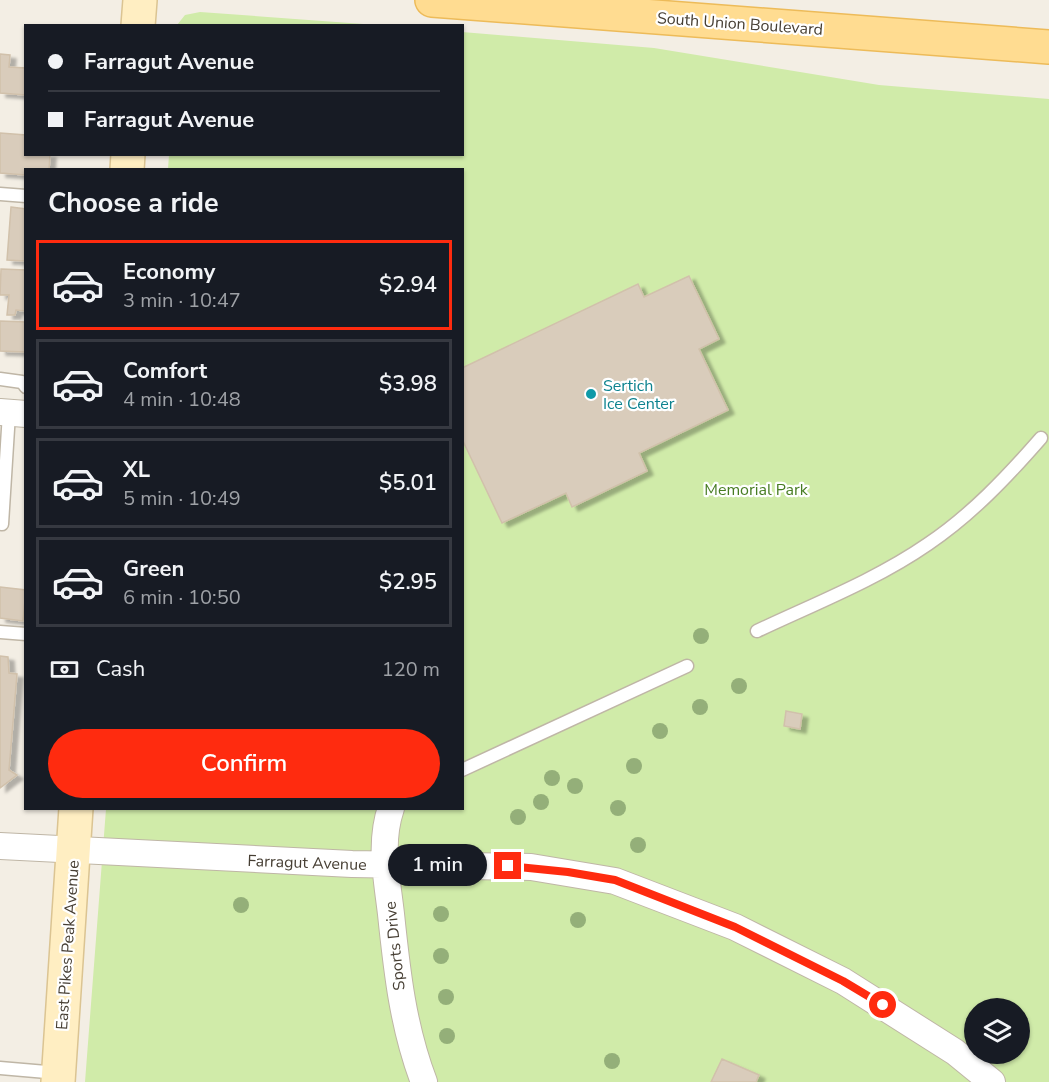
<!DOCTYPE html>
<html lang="en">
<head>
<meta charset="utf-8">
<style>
	body { margin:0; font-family:"Nunito Sans",sans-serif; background:#20242c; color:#f1f3f6; height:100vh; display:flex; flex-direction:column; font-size:22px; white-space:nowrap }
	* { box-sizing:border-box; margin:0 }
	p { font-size:20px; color:#9ea1a6 }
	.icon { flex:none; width:33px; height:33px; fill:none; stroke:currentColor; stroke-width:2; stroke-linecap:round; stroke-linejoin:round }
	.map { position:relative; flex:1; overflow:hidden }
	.side { position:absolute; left:24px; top:168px; width:440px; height:642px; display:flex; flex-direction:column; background:#171b24; border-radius:0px; box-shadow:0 2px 4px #0004 }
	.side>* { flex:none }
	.hud { position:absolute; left:24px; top:24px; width:440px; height:132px; border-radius:0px; box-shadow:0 2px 4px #0004; display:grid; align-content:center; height:132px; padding:0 24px; background:#171b24 }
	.fabs { position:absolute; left:964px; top:998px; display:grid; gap:12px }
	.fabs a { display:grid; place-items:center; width:66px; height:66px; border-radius:50%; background:#171b24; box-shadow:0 2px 4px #0004; font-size:30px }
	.end { position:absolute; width:27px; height:27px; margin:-14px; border:8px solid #ff2b0f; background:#fff; box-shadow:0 0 0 3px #fff }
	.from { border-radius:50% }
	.bubble { position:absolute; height:42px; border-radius:21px; background:#171b24; box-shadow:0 2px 4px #0004; font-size:20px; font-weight:600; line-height:42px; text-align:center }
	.hud b { display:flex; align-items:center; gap:21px; height:57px; font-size:22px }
	.hud b+b { border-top:2px solid #363941 }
	.hud i { width:15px; height:15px; background:#f1f3f6 }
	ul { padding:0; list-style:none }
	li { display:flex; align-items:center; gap:18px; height:90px; margin:0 12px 9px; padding:0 12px; border:3px solid #363941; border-radius:0px }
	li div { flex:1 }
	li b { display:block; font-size:22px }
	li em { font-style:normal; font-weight:600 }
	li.selected { border-color:#ff2b0f }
	li>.icon { width:54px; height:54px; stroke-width:1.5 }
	h2 { padding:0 24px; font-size:27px; line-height:72px }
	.pay { display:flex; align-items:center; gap:15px; height:66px; padding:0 24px; font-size:22px }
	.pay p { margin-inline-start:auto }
	.primary-button { display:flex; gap:12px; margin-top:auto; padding:12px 24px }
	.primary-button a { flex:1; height:69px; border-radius:36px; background:#ff2b0f; color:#fff; font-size:24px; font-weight:600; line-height:69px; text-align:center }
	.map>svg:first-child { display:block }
	.green { fill:#d0eba9; fill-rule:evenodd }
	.building { fill:#d9ccbb; stroke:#d1c1ab; stroke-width:1.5; filter:url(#shadow) }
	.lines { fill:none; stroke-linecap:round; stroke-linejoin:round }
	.lane-casing { stroke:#bfb6a6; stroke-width:15 }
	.street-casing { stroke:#bfb6a6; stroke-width:28 }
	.secondary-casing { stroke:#dbc492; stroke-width:36 }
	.primary-casing { stroke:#edbb59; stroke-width:36 }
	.lane { stroke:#fff; stroke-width:12 }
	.street { stroke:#fff; stroke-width:26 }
	.secondary { stroke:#ffeec2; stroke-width:33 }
	.primary { stroke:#ffdc91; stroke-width:33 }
	.tree { fill:#94af79 }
	.route { stroke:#ff2b0f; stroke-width:8 }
	.culture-dot { fill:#0f9aa8; stroke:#fff; stroke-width:2 }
	.labels { text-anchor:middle; stroke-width:4.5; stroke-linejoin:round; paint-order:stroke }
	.street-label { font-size:16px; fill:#463e33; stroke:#fff }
	.culture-label { font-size:16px; fill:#0d838f; stroke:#fff; text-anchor:start }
	.park-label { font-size:16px; fill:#477c22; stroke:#fff }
</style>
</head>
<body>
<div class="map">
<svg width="1049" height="1082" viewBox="0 0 1049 1082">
	<defs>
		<filter id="shadow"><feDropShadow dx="6" dy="4" stdDeviation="1.5" flood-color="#0004"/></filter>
	</defs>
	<rect width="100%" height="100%" fill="#f3eee4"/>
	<path class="green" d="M200,12L377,25H177L185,15Z
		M462,32L654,48L879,85L1049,99V1082H85L106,809L462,808V170L168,169L169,155L462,154ZM975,1008H1020V1053H975Z"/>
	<path class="building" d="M0,54L10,55L9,67L26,68V95L0,93Z
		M0,133L26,135V154H50L49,170H26V175L0,173Z
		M11,207L26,209V261L7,260Z
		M1,269L26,270V311L16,310L15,315H7L9,295H0Z
		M689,276L719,339L699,349L728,410L639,453L647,471L572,507L566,493L502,523L462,439V368L638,284L644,297Z
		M0,321L26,322V352L0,351Z
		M0,587L26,590L23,621L0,618Z
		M0,656L8,657L9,673L17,674L9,770L17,775L0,788Z
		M786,711L802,714L800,729L784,726Z
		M722,1059L759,1075L756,1082H711Z"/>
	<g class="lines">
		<defs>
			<path id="lane" d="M0,194L26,196
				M0,379L22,382L26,387
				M2,524L9,413
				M757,631C814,604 876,580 928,544C971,515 1007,477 1041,438
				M0,632L26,634
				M462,770L687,666
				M0,1068L58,1073"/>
			<path id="street" d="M0,412L26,414
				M391,808C379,843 387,879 391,914C397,972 403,1027 424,1082
				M0,846L352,864L531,867L615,881L735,927L843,981L955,1052L992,1082"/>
			<path id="secondary" d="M138,26L140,0
				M127,170L128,154
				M58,1082L76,808"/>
			<path id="primary" d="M432,0L1049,47"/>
		</defs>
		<use href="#lane" class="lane-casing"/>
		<use href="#street" class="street-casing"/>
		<use href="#secondary" class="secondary-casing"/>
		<use href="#primary" class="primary-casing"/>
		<use href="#lane" class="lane"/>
		<use href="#street" class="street"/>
		<use href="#secondary" class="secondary"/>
		<use href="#primary" class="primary"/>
	</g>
	<g class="tree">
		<circle cx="701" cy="636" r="8"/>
		<circle cx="739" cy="686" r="8"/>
		<circle cx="700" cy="707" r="8"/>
		<circle cx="660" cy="731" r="8"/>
		<circle cx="634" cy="766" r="8"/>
		<circle cx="552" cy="778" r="8"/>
		<circle cx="575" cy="786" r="8"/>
		<circle cx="541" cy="802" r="8"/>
		<circle cx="618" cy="808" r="8"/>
		<circle cx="518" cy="817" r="8"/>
		<circle cx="638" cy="845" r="8"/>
		<circle cx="241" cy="905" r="8"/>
		<circle cx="441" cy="914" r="8"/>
		<circle cx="578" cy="920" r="8"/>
		<circle cx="441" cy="956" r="8"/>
		<circle cx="446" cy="997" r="8"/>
		<circle cx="447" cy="1036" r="8"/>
		<circle cx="612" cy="1061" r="8"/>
	</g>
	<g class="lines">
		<path class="route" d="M508,866L568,872L615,880L735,927L843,981L883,1005"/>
	</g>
	<circle class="culture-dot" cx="591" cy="394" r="6"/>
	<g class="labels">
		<g class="street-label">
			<text transform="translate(740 23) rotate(4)" y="6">South Union Boulevard</text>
			<text transform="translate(307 862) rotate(2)" y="6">Farragut Avenue</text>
			<text transform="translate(67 945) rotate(-86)" y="6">East Pikes Peak Avenue</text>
			<text transform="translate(394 946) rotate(-96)" y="6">Sports Drive</text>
		</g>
		<g class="culture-label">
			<text x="603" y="391">Sertich<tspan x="603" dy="18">Ice Center</tspan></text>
		</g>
		<g class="park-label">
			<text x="756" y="495">Memorial Park</text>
		</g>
	</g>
</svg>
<div class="fabs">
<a><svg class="icon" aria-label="layers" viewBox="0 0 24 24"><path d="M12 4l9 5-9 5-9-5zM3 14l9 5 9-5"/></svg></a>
</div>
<i class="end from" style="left:883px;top:1005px"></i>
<i class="end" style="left:508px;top:866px"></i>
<div class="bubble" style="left:388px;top:844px;width:99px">1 min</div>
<div class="hud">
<b><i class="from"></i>Farragut Avenue</b>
<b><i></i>Farragut Avenue</b>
</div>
<section class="side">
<h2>Choose a ride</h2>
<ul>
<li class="selected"><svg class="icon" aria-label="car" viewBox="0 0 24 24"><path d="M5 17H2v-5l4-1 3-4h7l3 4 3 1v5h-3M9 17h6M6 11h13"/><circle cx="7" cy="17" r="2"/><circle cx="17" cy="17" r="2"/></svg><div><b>Economy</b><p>3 min · 10:47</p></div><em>$2.94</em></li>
<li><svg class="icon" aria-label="car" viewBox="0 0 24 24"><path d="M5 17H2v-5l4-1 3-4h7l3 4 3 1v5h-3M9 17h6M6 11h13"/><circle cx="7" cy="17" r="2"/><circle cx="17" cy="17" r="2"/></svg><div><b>Comfort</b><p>4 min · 10:48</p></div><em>$3.98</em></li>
<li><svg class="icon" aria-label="car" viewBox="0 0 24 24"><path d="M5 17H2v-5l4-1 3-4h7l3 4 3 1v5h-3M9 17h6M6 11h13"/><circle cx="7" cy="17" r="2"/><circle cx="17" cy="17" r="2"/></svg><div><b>XL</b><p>5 min · 10:49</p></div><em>$5.01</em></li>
<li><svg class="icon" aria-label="car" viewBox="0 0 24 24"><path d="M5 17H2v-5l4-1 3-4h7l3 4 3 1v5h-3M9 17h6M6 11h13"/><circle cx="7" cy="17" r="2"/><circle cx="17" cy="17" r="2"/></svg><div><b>Green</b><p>6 min · 10:50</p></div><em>$2.95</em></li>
</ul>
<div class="pay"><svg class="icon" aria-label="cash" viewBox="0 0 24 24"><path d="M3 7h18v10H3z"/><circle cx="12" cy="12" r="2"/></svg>Cash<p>120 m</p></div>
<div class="primary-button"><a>Confirm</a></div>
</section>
</div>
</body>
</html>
